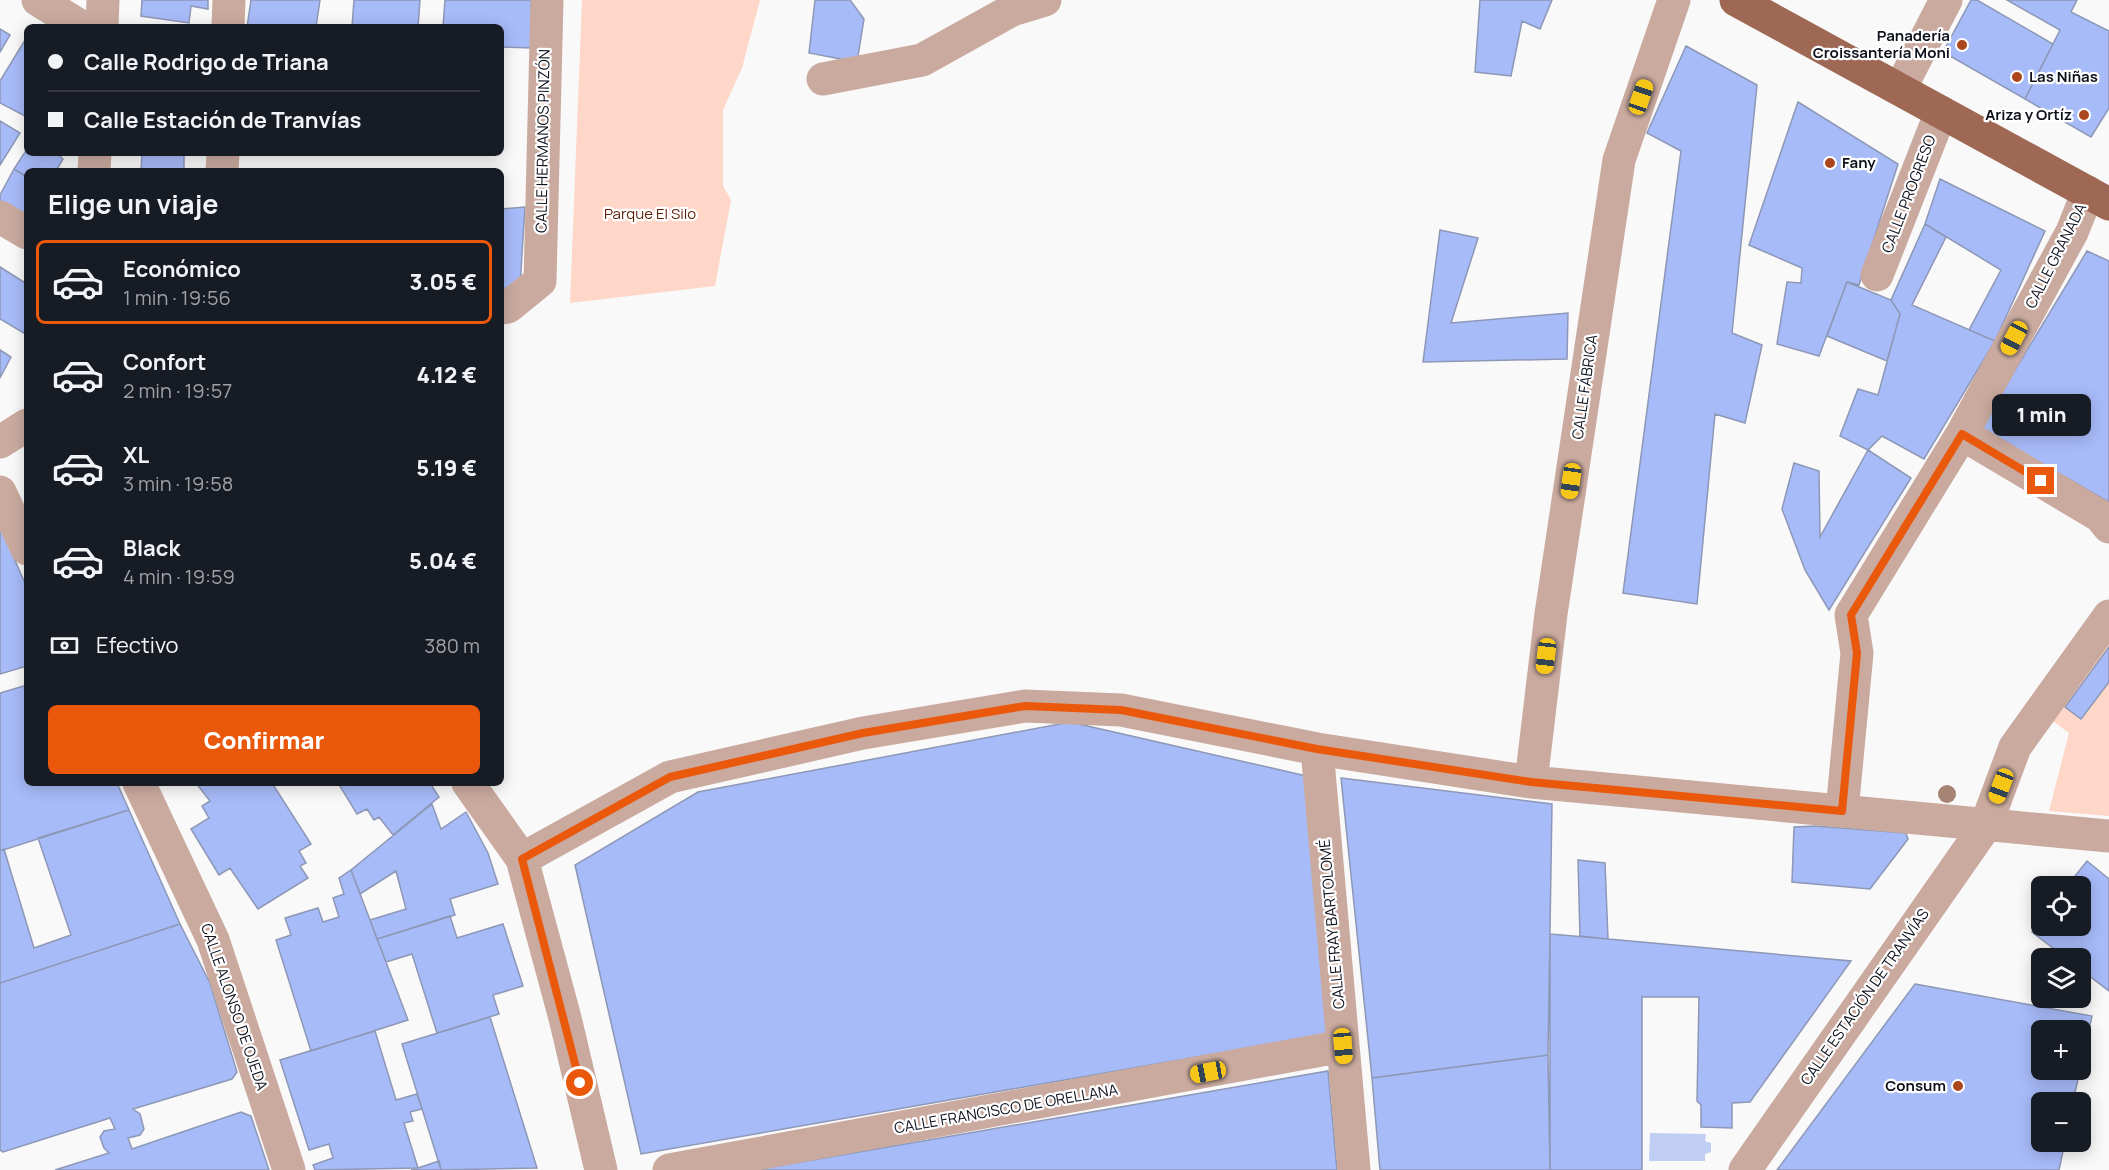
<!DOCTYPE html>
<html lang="es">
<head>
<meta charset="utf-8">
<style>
	body { margin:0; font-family:Manrope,sans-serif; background:#242831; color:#f1f3f6; height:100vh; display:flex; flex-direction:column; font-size:22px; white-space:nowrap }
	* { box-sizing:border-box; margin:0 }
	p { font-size:20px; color:#9ea1a6 }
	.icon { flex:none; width:33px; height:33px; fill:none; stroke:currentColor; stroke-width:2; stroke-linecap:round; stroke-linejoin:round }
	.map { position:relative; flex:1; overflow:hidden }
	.details { position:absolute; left:24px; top:168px; width:480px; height:618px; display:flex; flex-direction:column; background:#171b24; border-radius:9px; box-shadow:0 3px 15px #0003 }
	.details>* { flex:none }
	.guide { position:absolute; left:24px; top:24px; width:480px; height:132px; border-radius:9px; box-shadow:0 3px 15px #0003; display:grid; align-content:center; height:132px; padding:0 24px; background:#171b24 }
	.tools { position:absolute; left:2031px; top:876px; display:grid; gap:12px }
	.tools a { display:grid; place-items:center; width:60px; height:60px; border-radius:9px; background:#171b24; box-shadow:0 3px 15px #0003; font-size:30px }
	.end { position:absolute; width:27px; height:27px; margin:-14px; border:8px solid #ea580c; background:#fff; box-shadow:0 0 0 3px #fff }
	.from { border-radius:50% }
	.bubble { position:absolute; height:42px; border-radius:9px; background:#171b24; box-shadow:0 3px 15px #0003; font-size:20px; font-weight:800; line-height:42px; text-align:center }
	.car { position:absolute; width:18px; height:36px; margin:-18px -9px; border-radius:8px; box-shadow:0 0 4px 2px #0007; background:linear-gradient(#f5c518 24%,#345 0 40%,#f5c518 0 76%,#345 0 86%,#f5c518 0) }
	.guide b { display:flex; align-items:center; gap:21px; height:57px; font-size:22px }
	.guide b+b { border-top:2px solid #363941 }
	.guide i { width:15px; height:15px; background:#f1f3f6 }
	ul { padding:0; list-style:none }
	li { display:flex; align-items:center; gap:18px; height:84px; margin:0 12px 9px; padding:0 12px; border:3px solid transparent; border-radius:9px }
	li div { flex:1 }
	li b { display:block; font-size:22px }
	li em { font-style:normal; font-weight:800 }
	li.active { border-color:#ea580c }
	li>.icon { width:54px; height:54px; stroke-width:1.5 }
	h2 { padding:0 24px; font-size:27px; line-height:72px }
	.pay { display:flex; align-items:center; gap:15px; height:66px; padding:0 24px; font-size:22px }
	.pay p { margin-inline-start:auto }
	.action { display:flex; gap:12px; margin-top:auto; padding:12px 24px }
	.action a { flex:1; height:69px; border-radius:9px; background:#ea580c; color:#fff; font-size:24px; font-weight:800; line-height:69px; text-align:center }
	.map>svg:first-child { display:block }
	.green { fill:#fed7c9 }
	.water { fill:#c1cef3 }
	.building { fill:#a7bbf9; stroke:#8d97b6; stroke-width:1.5 }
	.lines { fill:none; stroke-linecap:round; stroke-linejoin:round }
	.minor { stroke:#caaa9f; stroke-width:33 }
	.major { stroke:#9f6854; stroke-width:33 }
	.tree { fill:#a58375 }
	.route { stroke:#ea580c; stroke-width:8 }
	.poi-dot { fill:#ac461d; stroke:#fff; stroke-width:2 }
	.labels { text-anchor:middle; stroke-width:4.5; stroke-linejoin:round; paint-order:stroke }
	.poi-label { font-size:15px; font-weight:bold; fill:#0e111c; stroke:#fff; text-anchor:end }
	.street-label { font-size:15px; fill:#0e111c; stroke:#fff }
	.park-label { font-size:15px; fill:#612309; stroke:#fff }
</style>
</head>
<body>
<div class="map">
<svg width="2109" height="1170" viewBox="0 0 2109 1170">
	<rect width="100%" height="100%" fill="#f9f9f9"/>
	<path class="green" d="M582,0H760L742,68L723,110V186L731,200L715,286L570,303Z
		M2109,640V816L2049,811L2069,733L2050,719Z"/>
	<path class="water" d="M1650,1133L1706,1134L1705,1141L1711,1143V1152L1705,1154V1161H1649Z"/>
	<path class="building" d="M142,0H208V9L191,6L189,23L141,16Z
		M251,0H320L316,27H247Z
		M354,0H420L418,27H352Z
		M445,0H531L533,48L501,47V27H443Z
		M815,0H850L864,19L857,62L809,53Z
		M1480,0H1552L1540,29L1522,21L1511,76L1475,72Z
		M1971,0H1977L2053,44L2025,99L1943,52Z
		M2007,0H2077L2071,12L2109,31V108L2091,137L2025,99L2060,30Z
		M0,29L10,35L0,52Z
		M25,40L27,41V117L0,103V81Z
		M1686,46L1757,85L1732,333L1762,345L1745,423L1715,414L1697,604L1623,593L1681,151L1647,133Z
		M1798,102L1898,164L1859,285L1847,282L1819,356L1777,344L1787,282L1801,283L1802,268L1749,245Z
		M0,121L20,133L0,165Z
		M27,149V153H57L63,159L56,171H27V177L14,169Z
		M142,153H184V171H141Z
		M14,169L27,177V216L0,202V195Z
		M1940,179L2045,231L1995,341L1969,330L2001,270L1925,224Z
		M525,207L520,286L501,289V209Z
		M1925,224L1946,237L1912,305L1995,341L1924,459L1882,436L1868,450L1840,436L1858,389L1878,395L1900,314L1891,300Z
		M1440,230L1478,238L1451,323L1568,313L1567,359L1423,362Z
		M2087,251L2109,261V502L1980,428Z
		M0,267L27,284V335L0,319Z
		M1847,282L1891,300L1900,314L1887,361L1827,336Z
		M0,350L11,357L0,378Z
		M1868,450L1911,478L1829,610L1805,570L1782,509L1794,463L1819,471L1820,537Z
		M0,526L27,588V666L0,674Z
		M2109,647V682L2081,719L2065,707Z
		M27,685V783H117L129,810L0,851V693Z
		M1070,722L1311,777L1333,1033L641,1154L575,865L698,792Z
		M1341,778L1552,804L1548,1055L1372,1078Z
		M196,783H272L311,844L299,851L306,863L300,866L308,878L258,909L230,868L219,875L191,829L209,818L202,806L210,801Z
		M338,783H430L439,797L393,835L379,817L374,820L367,809L357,814Z
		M432,804L441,829L466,812L488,853L498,884L450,899L455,915L377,939L370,920L406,909L396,871L360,894L351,870Z
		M129,810L180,924L0,983V851L4,849L34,948L71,935L38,838Z
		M1815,826L1906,833L1908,839L1870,889L1792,882L1794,827Z
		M1578,860L1605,863L1608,939L1580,936Z
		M2087,861L2109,879V991L2080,969V958H2066L2032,932L2042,920V926H2080V886H2067Z
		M351,870L408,1020L311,1051L276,940L291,935L285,918L318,908L323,922L339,917L333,898L344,894L339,878Z
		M450,916L457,938L503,924L523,986L493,995L499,1014L437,1033L412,954L386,962L377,939Z
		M180,924L210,983L237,1072L232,1079L133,1109L140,1114L144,1129L140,1135L128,1138L132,1149L241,1112L251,1116L269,1170H55L109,1153L104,1148L100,1137L104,1131L115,1129L110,1118L3,1152L0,1150V983Z
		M1550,934L1608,939L1851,961L1750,1102L1732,1103V1128L1701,1127V1105L1697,1101L1699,997H1642V1170H1550Z
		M1915,984L2092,1016L2080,1069V1030H2042V1070H2080L2073,1102H2042V1142H2065L2059,1170H1777Z
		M490,1017L537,1168L441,1170L402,1044Z
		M375,1031L396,1100L417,1094L422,1109L410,1112L413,1121L404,1123L418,1168L315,1170L313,1165L333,1158L329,1144L309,1150L280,1060Z
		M1548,1055L1550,1170H1380L1372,1078Z
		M1328,1071L1337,1170H755Z
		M439,1161L441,1170H411L418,1168Z"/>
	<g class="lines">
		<path class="minor" d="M38,0L82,27
			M102,27L103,0
			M228,27L229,0
			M823,79L922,60L1012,10L1045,0
			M1900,89L1946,0
			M94,171L95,153
			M222,171L223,153
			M0,217L27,233
			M1877,275L1941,112
			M501,308L508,307L540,281L547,0
			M1962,434L2100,516L2109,527
			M0,442L27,425
			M0,492L27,549
			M1317,749L1354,1170
			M1531,782L1551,614L1619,160L1674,0
			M139,783L213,940L289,1170
			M468,783L522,859L565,1018L601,1170
			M1842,811L1857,653L1851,615L1962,434L2072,232L2088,192
			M522,859L670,777L863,733L1025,706L1121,710L1317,749L1531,782L2109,836
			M669,1170L1343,1046
			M1745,1170L1986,825L2015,747L2109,616"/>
		<path class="major" d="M1736,0L2109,204"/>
	</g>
	<circle class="tree" cx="1947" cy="794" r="9"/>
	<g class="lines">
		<path class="route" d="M580,1083L522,859L670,777L863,733L1025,706L1121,710L1317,749L1531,782L1842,811L1857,653L1851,615L1962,434L2041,481"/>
	</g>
	<g class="poi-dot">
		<circle cx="1962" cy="45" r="6"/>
		<circle cx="2017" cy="77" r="6"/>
		<circle cx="2084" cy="115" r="6"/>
		<circle cx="1830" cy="163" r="6"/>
		<circle cx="1958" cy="1086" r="6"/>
	</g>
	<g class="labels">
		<g class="poi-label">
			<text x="1950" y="41">Panadería<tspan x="1950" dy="17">Croissantería Moni</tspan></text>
			<text x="2029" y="82" text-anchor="start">Las Niñas</text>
			<text x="2072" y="120">Ariza y Ortíz</text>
			<text x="1842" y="168" text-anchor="start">Fany</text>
			<text x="1946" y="1091">Consum</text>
		</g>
		<g class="street-label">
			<text transform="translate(543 141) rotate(-89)" y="5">CALLE HERMANOS PINZÓN</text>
			<text transform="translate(1909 194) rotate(-69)" y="5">CALLE PROGRESO</text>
			<text transform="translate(2056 256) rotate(-63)" y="5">CALLE GRANADA</text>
			<text transform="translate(1585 387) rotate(-82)" y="5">CALLE FÁBRICA</text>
			<text transform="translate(1332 924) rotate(-95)" y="5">CALLE FRAY BARTOLOMÉ</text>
			<text transform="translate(1865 997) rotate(-55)" y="5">CALLE ESTACIÓN DE TRANVÍAS</text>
			<text transform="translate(234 1007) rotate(71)" y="5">CALLE ALONSO DE OJEDA</text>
			<text transform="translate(1006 1109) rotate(-10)" y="5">CALLE FRANCISCO DE ORELLANA</text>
		</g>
		<g class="park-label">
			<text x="650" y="219">Parque El Silo</text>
		</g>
	</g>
</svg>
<div class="tools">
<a><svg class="icon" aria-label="locate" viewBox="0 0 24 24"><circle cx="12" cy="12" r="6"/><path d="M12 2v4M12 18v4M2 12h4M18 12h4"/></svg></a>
<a><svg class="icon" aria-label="layers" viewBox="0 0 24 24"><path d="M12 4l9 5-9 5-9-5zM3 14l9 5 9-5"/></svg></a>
<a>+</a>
<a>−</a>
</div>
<i class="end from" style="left:580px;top:1083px"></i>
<i class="end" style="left:2041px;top:481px"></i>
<div class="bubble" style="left:1992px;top:394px;width:99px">1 min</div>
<i class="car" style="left:1641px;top:97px;rotate:19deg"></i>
<i class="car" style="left:2014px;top:338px;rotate:208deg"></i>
<i class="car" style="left:1571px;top:481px;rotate:188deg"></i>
<i class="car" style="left:1546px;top:656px;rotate:187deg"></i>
<i class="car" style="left:2001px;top:786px;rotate:201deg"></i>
<i class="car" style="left:1343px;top:1046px;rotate:175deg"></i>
<i class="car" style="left:1208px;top:1072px;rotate:259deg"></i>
<div class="guide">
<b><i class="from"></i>Calle Rodrigo de Triana</b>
<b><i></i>Calle Estación de Tranvías</b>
</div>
<section class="details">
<h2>Elige un viaje</h2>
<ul>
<li class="active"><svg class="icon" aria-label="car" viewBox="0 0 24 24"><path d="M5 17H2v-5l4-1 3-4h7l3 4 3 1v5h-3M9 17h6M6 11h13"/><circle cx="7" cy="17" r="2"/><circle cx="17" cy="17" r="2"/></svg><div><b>Económico</b><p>1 min · 19:56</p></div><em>3.05 €</em></li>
<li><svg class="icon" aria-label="car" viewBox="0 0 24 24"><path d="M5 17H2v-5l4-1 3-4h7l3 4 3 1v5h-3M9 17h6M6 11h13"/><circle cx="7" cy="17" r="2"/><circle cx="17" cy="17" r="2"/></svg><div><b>Confort</b><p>2 min · 19:57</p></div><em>4.12 €</em></li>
<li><svg class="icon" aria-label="car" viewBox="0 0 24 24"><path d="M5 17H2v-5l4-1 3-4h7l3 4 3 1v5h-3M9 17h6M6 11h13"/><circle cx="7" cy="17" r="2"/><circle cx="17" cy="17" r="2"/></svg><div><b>XL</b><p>3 min · 19:58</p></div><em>5.19 €</em></li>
<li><svg class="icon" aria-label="car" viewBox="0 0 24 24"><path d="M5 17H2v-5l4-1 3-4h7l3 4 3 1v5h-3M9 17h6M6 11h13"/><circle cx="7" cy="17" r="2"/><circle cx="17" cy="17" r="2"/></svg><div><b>Black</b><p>4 min · 19:59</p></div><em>5.04 €</em></li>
</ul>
<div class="pay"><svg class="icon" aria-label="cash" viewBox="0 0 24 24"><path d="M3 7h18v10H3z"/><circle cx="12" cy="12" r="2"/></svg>Efectivo<p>380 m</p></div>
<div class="action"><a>Confirmar</a></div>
</section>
</div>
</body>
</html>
